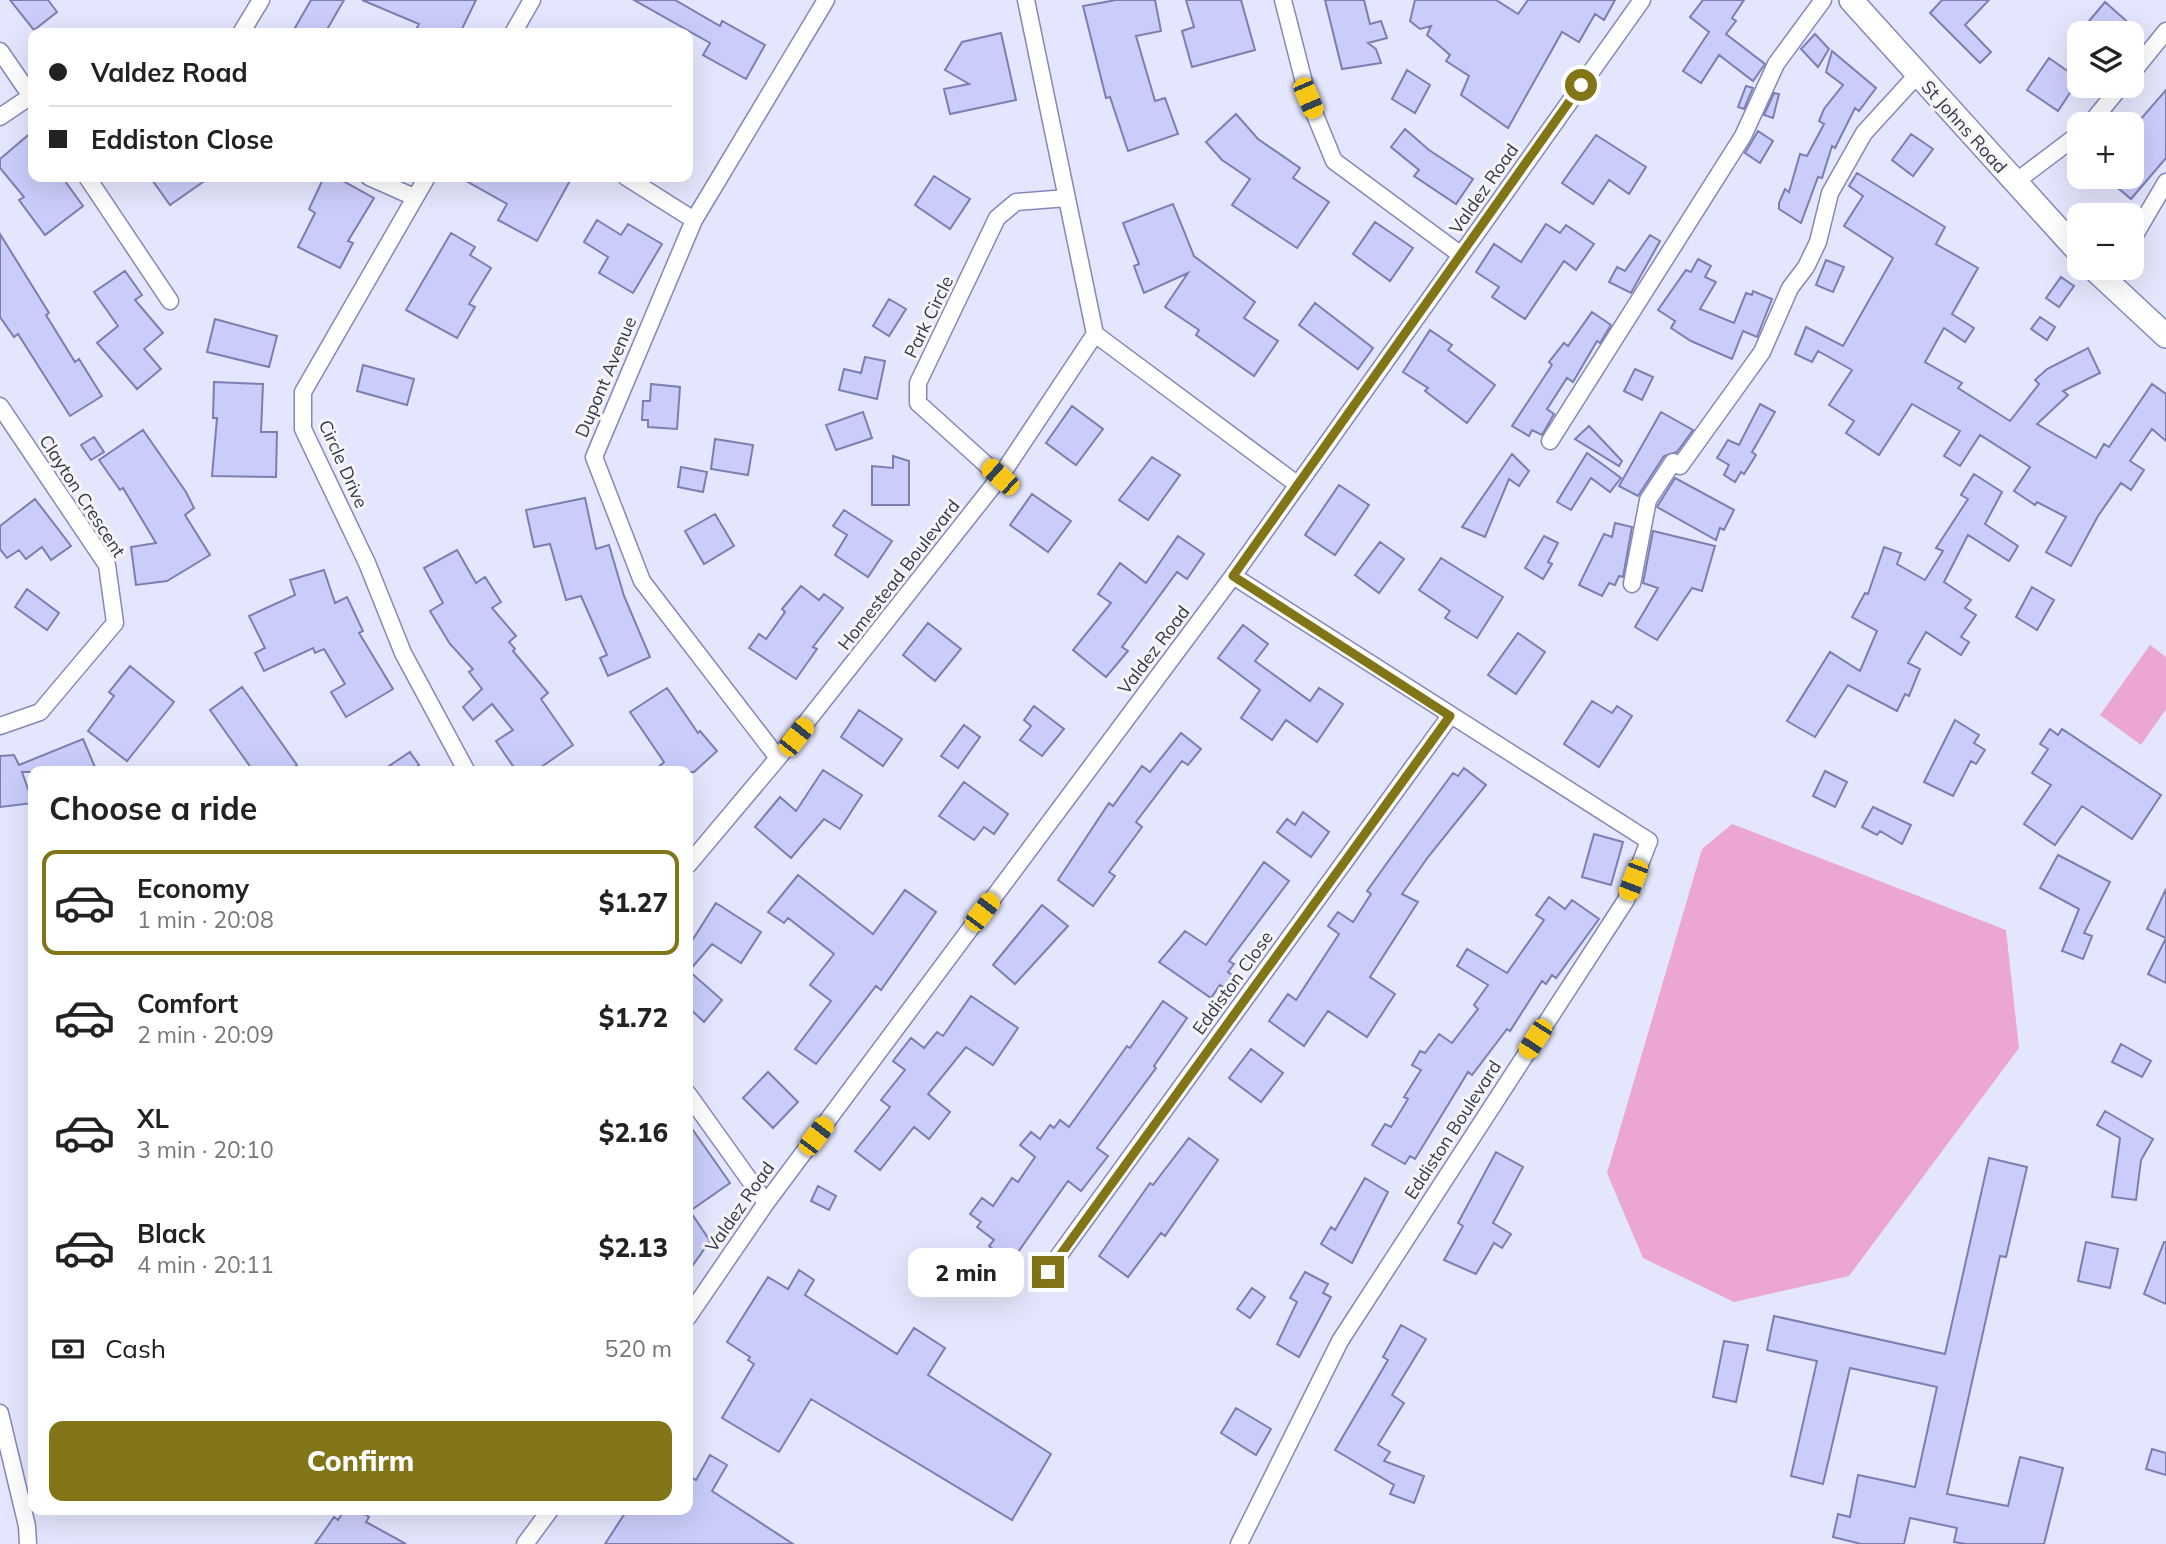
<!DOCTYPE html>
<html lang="en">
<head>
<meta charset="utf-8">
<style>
	body { margin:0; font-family:Mulish,sans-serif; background:#f2f2f2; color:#222; height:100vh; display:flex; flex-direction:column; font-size:26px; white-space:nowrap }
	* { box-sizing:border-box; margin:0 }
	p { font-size:23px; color:#767676 }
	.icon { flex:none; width:38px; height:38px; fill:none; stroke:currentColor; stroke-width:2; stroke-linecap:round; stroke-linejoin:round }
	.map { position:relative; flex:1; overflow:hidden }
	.drawer { position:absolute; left:28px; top:766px; width:665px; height:749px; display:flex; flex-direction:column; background:#fff; border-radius:14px; box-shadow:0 7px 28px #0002 }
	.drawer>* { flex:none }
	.guide { position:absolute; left:28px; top:28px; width:665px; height:154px; border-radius:14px; box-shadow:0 7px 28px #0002; display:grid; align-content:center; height:154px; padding:0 21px; background:#fff }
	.buttons { position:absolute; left:2067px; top:21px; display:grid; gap:14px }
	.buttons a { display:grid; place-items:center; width:77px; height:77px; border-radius:14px; background:#fff; box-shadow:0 7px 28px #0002; font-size:35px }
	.end { position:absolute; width:32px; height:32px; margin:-16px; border:9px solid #817518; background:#fff; box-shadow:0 0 0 4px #fff }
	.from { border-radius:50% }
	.bubble { position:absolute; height:49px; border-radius:14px; background:#fff; box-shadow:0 7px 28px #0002; font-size:23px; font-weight:800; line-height:49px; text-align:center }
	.car { position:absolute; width:21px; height:42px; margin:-21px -10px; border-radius:9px; box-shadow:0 0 5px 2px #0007; background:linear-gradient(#f5c518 24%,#345 0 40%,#f5c518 0 76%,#345 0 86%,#f5c518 0) }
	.guide b { display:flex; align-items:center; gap:24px; height:66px; font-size:26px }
	.guide b+b { border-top:2px solid #e0e0e0 }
	.guide i { width:18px; height:18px; background:#222 }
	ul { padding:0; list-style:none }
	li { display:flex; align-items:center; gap:21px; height:105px; margin:0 14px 10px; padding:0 7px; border:4px solid transparent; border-radius:14px }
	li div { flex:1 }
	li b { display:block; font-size:26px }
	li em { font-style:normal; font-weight:800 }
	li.current { border-color:#817518 }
	li>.icon { width:63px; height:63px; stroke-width:1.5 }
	h2 { padding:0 21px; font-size:32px; line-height:84px }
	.pay { display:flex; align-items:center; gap:18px; height:77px; padding:0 21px; font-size:26px }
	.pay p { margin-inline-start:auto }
	.cta { display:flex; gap:14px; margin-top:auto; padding:14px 21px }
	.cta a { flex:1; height:80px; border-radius:14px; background:#817518; color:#fff; font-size:28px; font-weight:800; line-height:80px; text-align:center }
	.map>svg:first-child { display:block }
	.green { fill:#eba6d1 }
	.building { fill:#cacdfa; stroke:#7c7eb1; stroke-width:2 }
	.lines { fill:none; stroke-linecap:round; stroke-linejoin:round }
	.minor-casing { stroke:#8487ba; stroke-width:19 }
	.secondary-casing { stroke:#8487ba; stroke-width:26 }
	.minor { stroke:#fff; stroke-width:16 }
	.secondary { stroke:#fff; stroke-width:23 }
	.route { stroke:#817518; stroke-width:9 }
	.labels { text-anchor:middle; stroke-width:6; stroke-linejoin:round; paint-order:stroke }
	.street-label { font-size:18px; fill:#34354b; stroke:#f5f5f5 }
</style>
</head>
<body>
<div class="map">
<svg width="2166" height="1544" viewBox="0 0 2166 1544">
	<rect width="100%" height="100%" fill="#e4e6fd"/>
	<path class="green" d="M2150,645L2166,657V709L2141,745L2100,715Z
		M1732,824L2006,930L2019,1048L1849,1276L1734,1302L1643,1258L1607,1173L1702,849Z"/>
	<path class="building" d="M10,0H48L57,12L34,30Z
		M311,0H344L325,33H292Z
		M362,0H476L460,33H414L419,24Z
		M634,0H675L720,26L722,21L765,45L746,79L703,55L710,43Z
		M1116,0H1155L1161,31L1136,36L1155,101L1165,98L1178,134L1128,151L1110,97L1106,98L1083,6Z
		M1186,0H1241L1255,50L1192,67L1182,31L1194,27Z
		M1325,0H1364L1370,24L1381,21L1387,38L1368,43L1376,49L1381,63L1342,69Z
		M1415,0H1496L1518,14L1528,0H1615L1604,20L1595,14L1579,42L1562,32L1508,128L1461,95L1469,76L1446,61L1450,55L1427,35L1431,26L1420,29L1410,21Z
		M1703,0H1744L1732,18L1736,21L1726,34L1765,64L1753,81L1719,55L1701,83L1683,71L1709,32L1690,17Z
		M1942,0H1989L1965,25L1991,52L1980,63L1930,13Z
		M2105,2L2131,25L2124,33H2079Z
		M1001,33L1016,100L950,114L944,89L969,84L945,70L962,42Z
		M1815,34L1829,49L1818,67L1801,49Z
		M1832,51L1876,88L1859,111L1855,108L1835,148L1832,146L1822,178L1818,177L1801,223L1779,209V203L1785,189L1789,192L1800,154L1807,156L1824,124L1819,121L1824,109L1843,85L1826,72Z
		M2049,58L2079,79L2058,111L2027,90Z
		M1407,70L1430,85L1415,113L1392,99Z
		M1746,86L1753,88L1744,109L1738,107Z
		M2166,90V158L2131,199L2105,177H2132V129Z
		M1774,93L1779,94L1773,118L1764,115Z
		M1236,114L1258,139L1300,168L1293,178L1329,202L1297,248L1232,205L1250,179L1222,160L1206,142Z
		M1405,129L1429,150L1473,179L1456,204L1414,176L1419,170L1391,147Z
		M33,131V177H62L83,206L45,235L19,200L24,197L0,168V159Z
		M1758,131L1773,141L1760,163L1745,153Z
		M1911,134L1933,149L1913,176L1892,160Z
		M1596,135L1646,167L1629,194L1609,180L1593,204L1562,183Z
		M1857,173L1945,227L1936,244L1978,268L1952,314L1974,328L1965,342L1944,328L1925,362L1962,383L1958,388L2010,421L2039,384L2035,380L2047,369L2088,348L2100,373L2063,391L2068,395L2037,424L2096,458L2104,444L2109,447L2152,384L2166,394V441L2152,429L2130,461L2144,470L2131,490L2121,483L2098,516L2071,566L2046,552L2066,517L2037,502L2035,505L2014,491L2030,467L1980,435L1960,466L1944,456L1960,431L1912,404L1879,455L1846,433L1854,421L1829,405L1852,370L1818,351L1812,362L1795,354L1806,327L1843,346L1893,258L1844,226L1863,196L1849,186Z
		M934,176L970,199L950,229L915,205Z
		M150,177H210L170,205Z
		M324,177H336L374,198L348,241L353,243L340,268L298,247L315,213L309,209Z
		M459,177H572L537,241L498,220L507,204Z
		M1173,204L1194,256L1255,302L1244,318L1278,341L1254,376L1196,335L1199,330L1165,307L1188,273L1144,293L1134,266L1139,264L1123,223Z
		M597,220L621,235L628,224L662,244L633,293L599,273L608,257L584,242Z
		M1375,222L1413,248L1390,281L1353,254Z
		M1546,224L1560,233L1566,225L1594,244L1576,270L1564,261L1525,319L1492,297L1499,287L1476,272L1494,244L1521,262Z
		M451,233L475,247L470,255L491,268L469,304L475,307L457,338L406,310Z
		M0,234L49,313L46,315L75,362L79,359L102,396L70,416L18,334L14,337L0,317Z
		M1650,235L1660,241L1631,293L1609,282L1617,267L1625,271Z
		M1698,259L1711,266L1705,277L1716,282L1700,309L1734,323L1746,293L1752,295L1753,291L1772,299L1757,337L1743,331L1732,359L1691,341L1671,328L1675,321L1658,310L1686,270L1691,272Z
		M1826,260L1844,267L1833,292L1816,285Z
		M125,271L142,295L135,300L163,333L144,349L161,369L137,389L97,343L118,326L94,292Z
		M2061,277L2074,286L2059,307L2046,298Z
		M889,299L906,309L889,336L873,326Z
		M1315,303L1373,348L1358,369L1299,325Z
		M1592,312L1611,325L1600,343L1597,341L1573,382L1567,378L1547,409L1554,414L1542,435L1532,430L1529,436L1512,426L1552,365L1549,362L1564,343L1568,346Z
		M2040,317L2055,327L2047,340L2031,329Z
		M215,319L277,336L269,367L207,352Z
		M1430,330L1452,345L1448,350L1495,385L1467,423L1425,391L1428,388L1403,372Z
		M865,357L885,361L877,399L839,390L844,369L861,373Z
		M363,365L414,379L407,405L357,391Z
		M1635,369L1653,377L1642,400L1624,391Z
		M214,382L263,384L261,432H277L276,477L212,476L217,418H213Z
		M651,384L680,387L677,429L648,427V420H642L643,401H650Z
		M1760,404L1775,412L1752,452L1756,455L1744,474L1741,472L1735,482L1724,475L1729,465L1717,458L1728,440L1739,445Z
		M1072,406L1103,429L1076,465L1046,443Z
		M863,412L872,438L836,450L826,425Z
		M1661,412L1693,430L1677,452L1664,456L1638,496L1619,486Z
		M1589,426L1622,461L1619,466L1575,439Z
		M143,430L186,492L194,508L185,515L210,555L167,581L136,585L131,547L156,543L123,488L120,490L99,460Z
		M94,437L104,452L91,460L81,445Z
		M715,439L753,445L748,475L711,469Z
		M1587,453L1621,478L1610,492L1591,478L1571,510L1557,502Z
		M1512,454L1529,471L1519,486L1509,479L1485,537L1462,527Z
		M893,456L909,461V505H872V466L893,468Z
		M1152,457L1180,475L1148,520L1119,500Z
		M681,467L707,472L703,492L678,487Z
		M1974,474L2002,492L1985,524L2018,546L2009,561L1968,535L1944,582L1971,600L1965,608L1976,615L1961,637L1969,642L1961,655L1926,632L1908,663L1920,669L1909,696L1905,694L1897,711L1848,685L1815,737L1787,721L1830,652L1860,671L1877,631L1852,617L1865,593L1868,594L1884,547L1901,553L1897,564L1925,580L1943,551L1936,548L1968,499L1961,495Z
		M1675,478L1734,510L1724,530L1720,528L1716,540L1657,507Z
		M1339,485L1369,505L1335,555L1305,535Z
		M1032,494L1071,521L1048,552L1010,525Z
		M585,498L596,549L609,545L624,596L650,657L608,676L600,658L607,655L581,596L566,600L550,544L534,547L526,510Z
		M35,499L71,546L51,560L42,547L26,559L19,550L7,558L0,549V526Z
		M844,510L892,541L868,577L835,555L847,535L833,526Z
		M715,514L734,546L704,564L685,531Z
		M1615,523L1632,527L1623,577L1619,576L1615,585L1609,583L1602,596L1579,585L1604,534L1612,537Z
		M1653,531L1715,546L1702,591L1692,588L1657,640L1635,627L1658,588L1643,583Z
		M1178,536L1204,554L1187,579L1177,572L1122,647L1128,651L1106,677L1073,650L1111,603L1098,594L1120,563L1146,583Z
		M1544,536L1558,543L1548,562L1552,564L1543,579L1525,568Z
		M1380,542L1404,559L1379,593L1355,575Z
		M457,550L476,583L485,577L501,602L492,608L516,636L509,642L515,649L513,651L548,693L541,699L573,745L534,772H517L496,741L513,730L492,704L473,720L463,707L482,689L469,672L473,669L450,644L430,611L443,603L424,568Z
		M1441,558L1503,597L1477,638L1445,618L1450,611L1419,590Z
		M324,570L335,603L347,597L363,631L359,633L393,689L346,717L331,692L345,684L324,649L315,653L313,648L264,671L255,653L265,648L249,616L295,595L290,580Z
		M801,586L819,600L824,594L843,608L813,647L817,649L796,679L749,648L759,634L766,639L785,612L782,609Z
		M2032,587L2054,600L2037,630L2016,617Z
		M27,589L59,613L47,630L15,607Z
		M928,623L961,649L935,681L903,655Z
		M1243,625L1268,644L1255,661L1310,701L1319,688L1343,704L1317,742L1286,720L1272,740L1241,718L1260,690L1218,658Z
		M1518,633L1545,652L1516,694L1488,675Z
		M130,666L174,702L127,761L88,731L114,696L109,692Z
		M242,687L297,765L288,772H254L210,710Z
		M667,688L698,733L700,731L717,751L694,772H653L664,762L630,712Z
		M1592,701L1612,713L1617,706L1632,716L1599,767L1564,744Z
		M1034,706L1064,729L1042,756L1020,740L1031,726L1024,720Z
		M859,710L902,739L883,766L841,737Z
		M1955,720L1979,735L1974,743L1985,750L1976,764L1971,761L1953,796L1924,782Z
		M964,725L980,737L958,768L941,756Z
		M2050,729L2058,735L2062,729L2161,795L2132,839L2082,806L2055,845L2024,824L2051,785L2032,773L2048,749L2040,744Z
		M1181,733L1201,749L1188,765L1182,761L1136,822L1142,827L1109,872L1115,876L1093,906L1058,880L1109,803L1113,806L1142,766L1150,772Z
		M83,739L97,772H22L33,803L0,807V756L14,755L19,765Z
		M410,752L419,765L411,772H380Z
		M1464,768L1486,785L1428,857L1402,894L1418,902L1370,977L1395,994L1367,1037L1328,1011L1304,1046L1269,1021L1288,994L1296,1000L1339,934L1328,926L1338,912L1353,922L1371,894L1367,891L1387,863L1453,773L1458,776Z
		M823,770L862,795L840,829L824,819L791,858L755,827L780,797L796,811Z
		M1825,771L1847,782L1835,807L1813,796Z
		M964,782L1008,814L994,834L984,827L974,840L939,816Z
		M1873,807L1911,825L1902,844L1880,831L1877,835L1862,827Z
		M1303,812L1329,832L1311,857L1277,832L1287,819L1295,825Z
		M1594,834L1623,842L1611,885L1582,877Z
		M2058,855L2110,882L2084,933L2092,936L2083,959L2062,951L2079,909L2040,888Z
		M1264,862L1289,881L1229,961L1234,964L1228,972L1235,977L1227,990L1220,985L1211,998L1159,962L1185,931L1206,945Z
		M798,875L873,934L905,890L936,912L881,990L876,986L816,1064L795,1049L831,1001L810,985L834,954L788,918L784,923L768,912Z
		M2166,889V983L2148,974L2166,938L2147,929Z
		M1549,897L1565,909L1572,900L1599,919L1556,978L1552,975L1546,984L1542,981L1510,1031L1507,1029L1472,1075L1468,1072L1415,1159L1410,1156L1405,1164L1372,1145L1385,1124L1391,1127L1408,1099L1404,1097L1421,1070L1412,1065L1420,1051L1425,1053L1439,1034L1452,1043L1478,1009L1474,1005L1488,985L1457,966L1467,949L1507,973L1544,920L1536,915Z
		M716,903L761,932L741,963L712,944L689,971L722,1000L704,1022L688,1007V947Z
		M1042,905L1068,926L1015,984L993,965Z
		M971,996L1018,1028L993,1065L966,1047L928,1094L950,1112L929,1139L914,1127L880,1170L855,1151L890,1107L881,1100L905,1070L893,1061L911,1038L924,1048L937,1032L943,1036Z
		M1163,1001L1187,1018L1154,1066L1156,1068L1097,1148L1108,1156L1081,1191L1068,1181L1011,1262L989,1246L994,1240L977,1227L981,1222L970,1214L982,1198L993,1206L1012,1178L1018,1182L1035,1157L1020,1145L1031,1132L1040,1139L1050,1125L1054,1128L1060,1120L1069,1127L1127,1046L1130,1048Z
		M2121,1044L2151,1061L2142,1077L2112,1062Z
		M1251,1049L1283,1073L1261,1102L1229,1078Z
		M768,1072L798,1102L773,1128L743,1098Z
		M2105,1111L2153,1139L2141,1160L2136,1200L2112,1197L2120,1138L2097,1125Z
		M688,1123L730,1183L690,1211L710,1241L688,1272Z
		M1189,1138L1218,1160L1165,1236L1161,1233L1128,1277L1099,1256L1150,1183L1153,1185Z
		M1496,1152L1523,1167L1493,1223L1511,1234L1502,1248L1494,1243L1476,1274L1444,1260L1463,1226L1458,1223Z
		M1989,1158L2027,1167L2006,1257L2000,1256L1947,1494L2008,1506L2020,1457L2063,1468L2044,1544H1966L1954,1542L1957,1528L1910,1518L1904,1544H1861L1833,1537L1838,1514L1850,1517L1858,1475L1915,1487L1937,1387L1850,1368L1823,1484L1791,1476L1817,1361L1767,1350L1774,1316L1945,1354Z
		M1365,1178L1388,1192L1352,1263L1321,1244L1331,1227L1335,1230Z
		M818,1186L836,1196L829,1210L811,1201Z
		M2086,1242L2118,1249L2110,1288L2078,1281Z
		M2164,1242H2166V1304L2144,1294Z
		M799,1270L814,1280L805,1295L897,1354L914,1328L945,1348L928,1375L1051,1454L1012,1520L811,1399L779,1452L722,1418L754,1364L748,1360L750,1357L727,1342L768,1277L788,1289Z
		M1305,1272L1328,1284L1323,1293L1331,1297L1299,1357L1277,1344L1297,1302L1290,1298Z
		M1252,1288L1265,1297L1250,1318L1237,1309Z
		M1401,1325L1426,1339L1392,1395L1404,1403L1378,1445L1390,1452L1384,1461L1424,1476L1414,1503L1390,1494L1394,1485L1335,1450L1388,1360L1383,1357Z
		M1724,1341L1748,1345L1736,1402L1713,1397Z
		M1236,1408L1271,1429L1256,1455L1221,1433Z
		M2152,1449L2166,1453V1475L2146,1469Z
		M710,1455L727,1465L712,1491L793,1544H605L627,1510H688V1475L696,1480Z
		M344,1510H359L369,1517L366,1522L406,1544H315L334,1517L338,1520Z"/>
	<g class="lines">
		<defs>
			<path id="minor" d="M1283,0L1308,98L1334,161L1461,255
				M241,33L261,0
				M513,33L532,0
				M0,51L33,99
				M2132,73L2166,31
				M0,117L31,96
				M2090,124L2121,86
				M87,177L170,301
				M369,177L414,197
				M427,177L303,392V429L367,563L403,653L467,772
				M626,177L694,220
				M2014,183L2079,134
				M2132,240L2166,182
				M1095,334L1298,485
				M0,406L107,565L115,623L40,712L0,726
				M1550,441L1743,136L1776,64L1823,0
				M1000,477L918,403V383L997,218L1016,202L1067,198
				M1233,576L1649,841L1626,900L1340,1341L1239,1544
				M1632,584L1648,500L1673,462L1680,466L1762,352L1790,288L1806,267L1818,242L1830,193L1864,133L1917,75
				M778,758L642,581L594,457L694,220L826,0
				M688,865L778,758L1000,477L1095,334L1026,0
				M688,1094L766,1203
				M1047,1272L1450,716
				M688,1317L766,1203L1233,576L1642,0
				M0,1413L27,1526L28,1544
				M525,1544L550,1510"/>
			<path id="secondary" d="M1851,0L2079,252
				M2093,268L2166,336"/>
		</defs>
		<use href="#minor" class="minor-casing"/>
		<use href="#secondary" class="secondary-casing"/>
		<use href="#minor" class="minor"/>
		<use href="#secondary" class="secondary"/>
	</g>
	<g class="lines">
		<path class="route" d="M1048,1272L1450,716L1233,576L1581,85"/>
	</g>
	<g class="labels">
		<g class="street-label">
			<text transform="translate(1964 127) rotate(48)" y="6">St Johns Road</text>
			<text transform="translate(1484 189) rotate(-55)" y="6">Valdez Road</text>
			<text transform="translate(929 317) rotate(-64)" y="6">Park Circle</text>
			<text transform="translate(606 377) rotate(-67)" y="6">Dupont Avenue</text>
			<text transform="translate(343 464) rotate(66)" y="6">Circle Drive</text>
			<text transform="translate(82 496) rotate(57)" y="6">Clayton Crescent</text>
			<text transform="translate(899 575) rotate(-52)" y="6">Homestead Boulevard</text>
			<text transform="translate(1154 650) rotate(-53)" y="6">Valdez Road</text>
			<text transform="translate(1233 983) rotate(-54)" y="6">Eddiston Close</text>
			<text transform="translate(1453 1130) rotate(-57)" y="6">Eddiston Boulevard</text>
			<text transform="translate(740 1207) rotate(-55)" y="6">Valdez Road</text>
		</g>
	</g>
</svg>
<div class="buttons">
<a><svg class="icon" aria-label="layers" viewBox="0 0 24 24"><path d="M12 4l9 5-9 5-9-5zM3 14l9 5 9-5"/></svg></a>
<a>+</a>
<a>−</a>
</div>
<i class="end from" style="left:1581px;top:85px"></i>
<i class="end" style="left:1048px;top:1272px"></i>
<div class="bubble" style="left:908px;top:1248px;width:116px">2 min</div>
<i class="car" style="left:1308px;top:98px;rotate:157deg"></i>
<i class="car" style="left:1000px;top:477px;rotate:312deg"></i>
<i class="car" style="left:796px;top:737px;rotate:38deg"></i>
<i class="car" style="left:1633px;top:880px;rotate:201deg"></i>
<i class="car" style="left:982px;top:912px;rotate:37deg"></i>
<i class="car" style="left:1535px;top:1039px;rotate:213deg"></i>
<i class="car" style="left:816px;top:1136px;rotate:37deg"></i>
<div class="guide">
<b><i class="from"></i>Valdez Road</b>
<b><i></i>Eddiston Close</b>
</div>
<section class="drawer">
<h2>Choose a ride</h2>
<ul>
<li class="current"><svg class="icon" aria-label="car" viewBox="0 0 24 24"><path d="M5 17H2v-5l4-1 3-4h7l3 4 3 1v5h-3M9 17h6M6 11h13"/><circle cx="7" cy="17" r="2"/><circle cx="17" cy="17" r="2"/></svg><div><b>Economy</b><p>1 min · 20:08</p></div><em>$1.27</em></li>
<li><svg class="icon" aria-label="car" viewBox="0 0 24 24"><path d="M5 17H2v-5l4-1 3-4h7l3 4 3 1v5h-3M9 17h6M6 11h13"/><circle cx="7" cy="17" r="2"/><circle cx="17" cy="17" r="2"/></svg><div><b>Comfort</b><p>2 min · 20:09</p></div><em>$1.72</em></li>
<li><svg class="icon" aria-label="car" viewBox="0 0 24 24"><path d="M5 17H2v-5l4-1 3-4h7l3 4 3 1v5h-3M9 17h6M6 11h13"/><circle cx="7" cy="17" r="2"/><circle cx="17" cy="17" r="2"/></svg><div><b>XL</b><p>3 min · 20:10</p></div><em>$2.16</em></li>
<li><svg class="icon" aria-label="car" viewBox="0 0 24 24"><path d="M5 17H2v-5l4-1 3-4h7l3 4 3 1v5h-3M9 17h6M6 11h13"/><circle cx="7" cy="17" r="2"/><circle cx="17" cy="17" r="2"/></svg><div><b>Black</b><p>4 min · 20:11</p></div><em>$2.13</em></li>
</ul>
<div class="pay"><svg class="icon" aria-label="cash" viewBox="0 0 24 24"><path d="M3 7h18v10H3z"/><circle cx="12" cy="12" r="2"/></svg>Cash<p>520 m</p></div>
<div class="cta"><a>Confirm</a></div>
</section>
</div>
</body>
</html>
